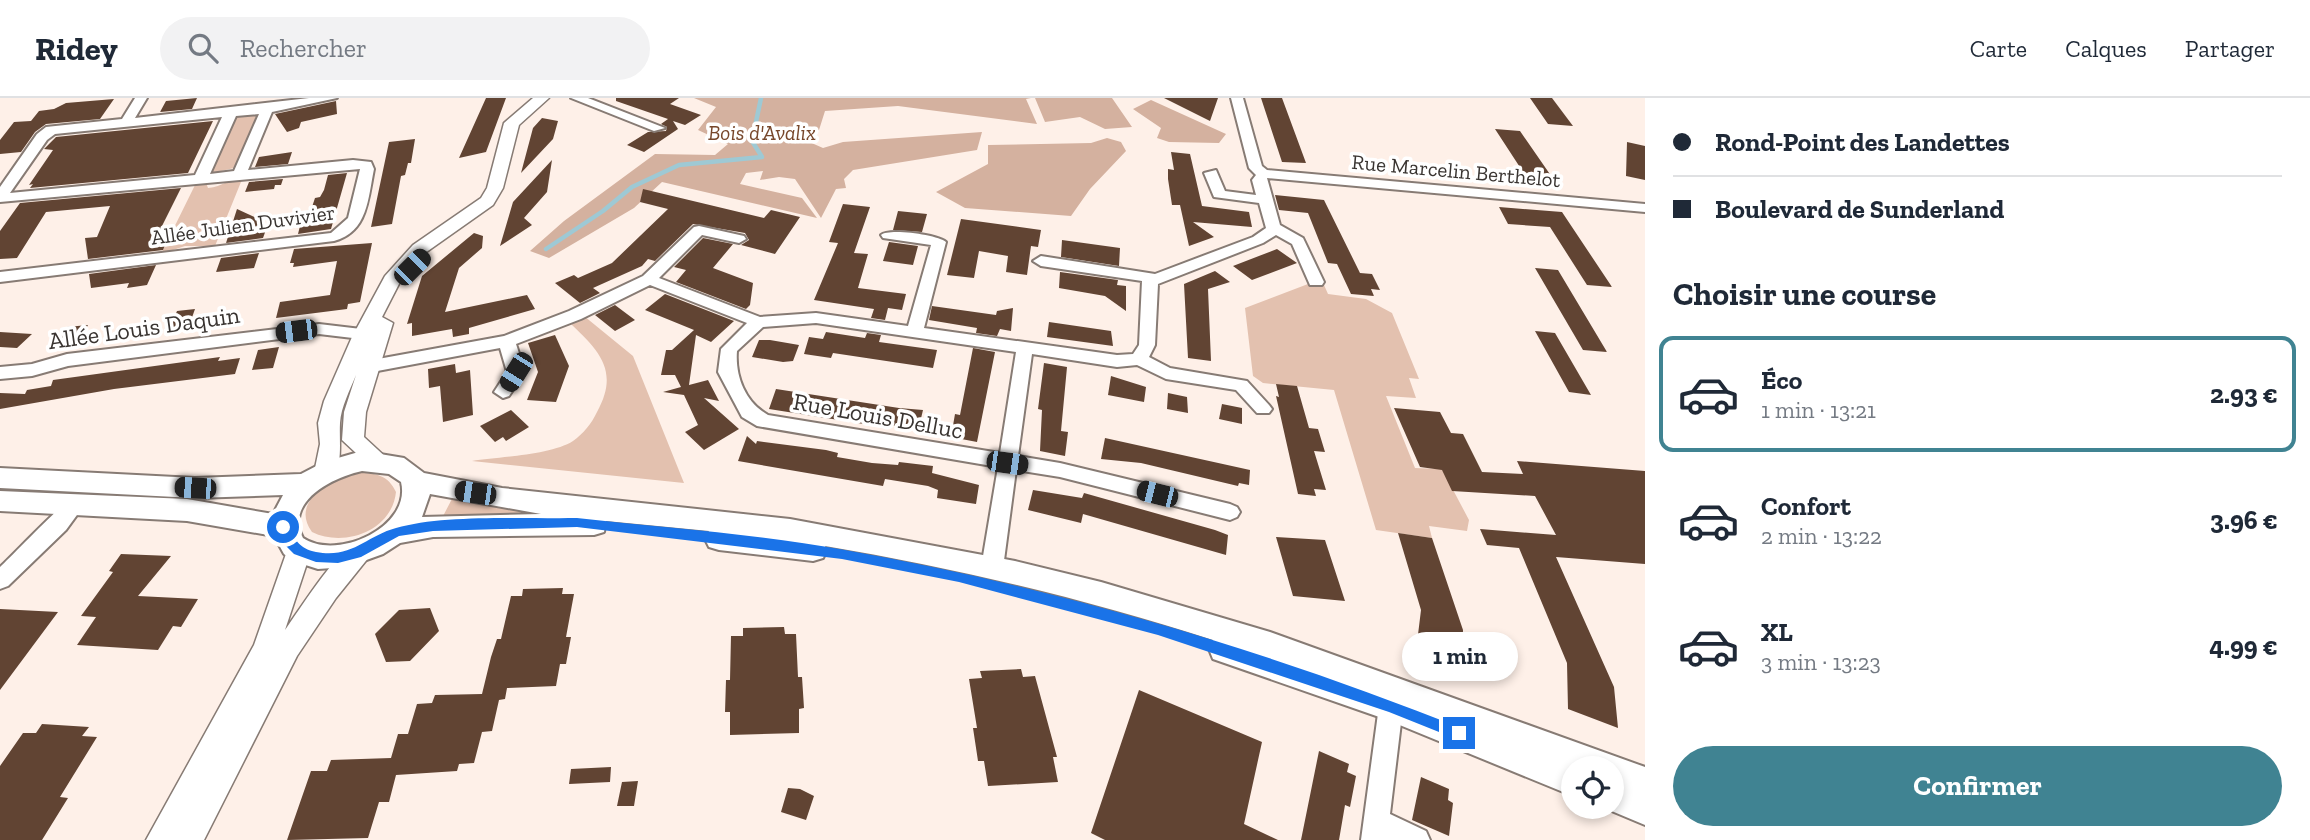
<!DOCTYPE html>
<html lang="fr">
<head>
<meta charset="utf-8">
<style>
	body { margin:0; font-family:"Zilla Slab",serif; background:#f2f2f3; color:#1f2937; height:100vh; display:flex; flex-direction:column; font-size:26px; white-space:nowrap }
	* { box-sizing:border-box; margin:0 }
	p { font-size:23px; color:#747a83 }
	.icon { flex:none; width:38px; height:38px; fill:none; stroke:currentColor; stroke-width:2; stroke-linecap:round; stroke-linejoin:round }
	.map { position:relative; flex:1; overflow:hidden }
	.details { display:flex; flex-direction:column; background:#fff; width:665px }
	.details>* { flex:none }
	.banner { display:grid; align-content:center; height:154px; padding:0 28px; background:#fff }
	.tools { position:absolute; left:1561px; top:658px; display:grid; gap:14px }
	.tools a { display:grid; place-items:center; width:63px; height:63px; border-radius:50%; background:#fff; box-shadow:0 4px 10px #0003; font-size:35px }
	.end { position:absolute; width:32px; height:32px; margin:-16px; border:9px solid #1a73e8; background:#fff; box-shadow:0 0 0 4px #fff }
	.from { border-radius:50% }
	.bubble { position:absolute; height:49px; border-radius:24px; background:#fff; box-shadow:0 4px 10px #0003; font-size:23px; font-weight:800; line-height:49px; text-align:center }
	.car { position:absolute; width:21px; height:42px; margin:-21px -10px; border-radius:9px; box-shadow:0 0 5px 2px #0007; background:linear-gradient(#222 24%,#8ab4d8 0 40%,#222 0 76%,#8ab4d8 0 86%,#222 0) }
	.banner b { display:flex; align-items:center; gap:24px; height:66px; font-size:26px }
	.banner b+b { border-top:2px solid #e0e1e3 }
	.banner i { width:18px; height:18px; background:#1f2937 }
	ul { padding:0; list-style:none }
	li { display:flex; align-items:center; gap:21px; height:116px; margin:0 14px 10px; padding:0 14px; border:4px solid transparent; border-radius:14px }
	li div { flex:1 }
	li b { display:block; font-size:26px }
	li em { font-style:normal; font-weight:800 }
	li.current { border-color:#408392 }
	li>.icon { width:63px; height:63px; stroke-width:1.5 }
	h2 { padding:0 28px; font-size:32px; line-height:84px }
	.button { display:flex; gap:14px; margin-top:auto; padding:14px 28px }
	.button a { flex:1; height:80px; border-radius:42px; background:#408392; color:#fff; font-size:28px; font-weight:800; line-height:80px; text-align:center }
	header { display:flex; align-items:center; gap:42px; box-sizing:border-box; height:98px; padding:0 35px; background:#fff; border-bottom:2px solid #e0e1e3 }
	header strong { font-size:33px }
	nav { display:flex; gap:38px; margin-inline-start:auto; font-size:24px }
	.search { width:490px; height:63px; background:#f2f2f3; display:flex; align-items:center; gap:18px; box-sizing:border-box; padding:0 24px; border-radius:38px; color:#747a83; font-size:26px }
	main { display:flex; flex:1; min-height:0 }
	.map>svg:first-child { display:block }
	.green { fill:#e3c1af }
	.forest { fill:#d4b19f }
	.lines { fill:none; stroke-linecap:round; stroke-linejoin:round }
	.stream { stroke:#9ec9d4; stroke-width:4.5 }
	.building { fill:#614433 }
	.minor-casing { stroke:#877b74; stroke-width:4 }
	.tertiary-casing { stroke:#877b74; stroke-width:3 }
	.secondary-casing { stroke:#877b74; stroke-width:4 }
	.minor { fill:#fff; fill-rule:evenodd }
	.tertiary { fill:#fff; fill-rule:evenodd }
	.secondary { fill:#fff; fill-rule:evenodd }
	.route { fill:#1a73e8 }
	.labels { text-anchor:middle; stroke-width:7; stroke-linejoin:round; paint-order:stroke }
	.far-park-label { font-size:21px; font-style:italic; fill:#77472b; stroke:#fff }
	.far-street-label { font-size:21px; fill:#393431; stroke:#fff }
	.street-label { font-size:24px; fill:#393431; stroke:#fff }
</style>
</head>
<body>
<header>
<strong>Ridey</strong>
<div class="search"><svg class="icon" aria-label="search" viewBox="0 0 24 24"><circle cx="10" cy="10" r="6"/><path d="M15 15l6 6"/></svg>Rechercher</div>
<nav><a>Carte</a><a>Calques</a><a>Partager</a></nav>
</header>
<main>
<div class="map">
<svg width="1645" height="742" viewBox="0 0 1645 742">
	<rect width="100%" height="100%" fill="#fef0e8"/>
	<path class="green" d="M256,14L260,16L238,69L213,75L210,73L235,18Z
		M243,79L215,148H185L161,156L197,83L205,82L208,90C223,89 229,80 243,79Z
		M1308,186L1324,187L1328,196L1366,201L1392,215L1419,281L1409,280L1416,300L1386,298L1415,370L1442,371L1469,422L1467,433L1429,428L1432,440L1376,432L1334,292L1263,285L1253,278L1245,210Z
		M584,218L633,258L684,385L472,363C499,359 551,357 573,343C583,336 592,325 597,314C620,272 599,253 568,223Z
		M359,375C376,375 388,377 396,394C392,433 344,450 312,434C289,402 333,381 359,375Z
		M454,397L542,410L540,420L441,422Z"/>
	<path class="forest" d="M694,0H1031L1026,1L1037,26L898,8L825,13L819,32L798,39L823,50L843,44L982,34L977,52L853,72L844,81L846,90L836,91L821,120L795,81L779,79L760,82L763,73L746,75L740,86L802,100L817,120L662,84L634,110L549,160L530,153L564,123L655,56L715,57L728,46L698,32L716,9Z
		M1035,0H1112L1132,29L1105,31L1080,19L1045,24Z
		M1151,2L1226,36L1219,45L1169,44L1157,40L1161,30L1133,11Z
		M1107,40L1121,44L1126,53L1090,91L1071,118L965,110L936,94L988,66V47L1091,45Z"/>
	<g class="lines">
		<path class="stream" d="M546,151L603,113L632,89L679,67L762,59L752,43L761,0"/>
	</g>
	<path class="building" d="M197,0L192,11L160,14L166,3Z
		M486,0H506L486,54L459,60Z
		M616,0H679L670,6L701,17L685,27L673,23L678,31L644,54L627,47L648,34L666,33L667,29L661,26L668,21L616,3Z
		M1164,0H1218L1210,23Z
		M1261,0H1282L1306,65L1282,64Z
		M1530,0H1552L1573,28L1548,26Z
		M114,1L100,21L46,26L35,34L21,54L0,56V42L14,24L31,23L39,13L54,11L66,5Z
		M336,3L337,16L301,24L299,30L287,34L275,16Z
		M542,20L558,23L553,41L521,75L533,30Z
		M213,23L188,75L30,90L33,86L29,87L53,52L44,51L56,39Z
		M1495,31L1520,33L1556,85L1529,83Z
		M415,41L411,65H408L405,77L401,78L392,126L371,129L389,44Z
		M1627,44L1645,48V82L1626,78Z
		M292,54L288,66L255,69L259,59Z
		M1171,54L1190,56L1202,108L1249,114L1252,129L1193,124L1214,139L1189,148L1180,107H1172L1168,81V71L1174,72Z
		M552,62L547,94L524,120L532,127L500,148L513,104Z
		M347,75L331,131L298,136L300,128L306,127L315,100L320,99L324,92L328,77Z
		M283,81L281,87H275L274,91L245,94L249,84Z
		M181,90L161,130L173,129L163,152L88,161L85,140L97,139L110,108L46,114L17,160L0,161V133L20,105Z
		M643,91L764,120L771,112L800,119L775,156L741,147L749,142L745,135L693,126L655,163L648,161L642,168L593,190L600,195L580,205L555,185L574,177L578,180L612,165L668,111L640,104Z
		M1275,97L1324,102L1360,175L1372,176L1380,192L1371,191L1374,198L1351,196L1337,166L1328,165L1308,115L1279,112Z
		M843,106L870,109L854,155L868,156L858,190L906,196L902,212L888,210L885,222L871,220L874,211L814,202L838,145L829,144Z
		M1499,109L1562,114L1612,189L1587,187L1550,129L1508,126Z
		M237,111L263,123L262,126H268L263,140L226,145Z
		M898,113L927,116L922,134L893,132Z
		M961,121L1041,132L1038,149L1031,148L1027,177L1006,174L1008,158L979,153L974,180L947,177Z
		M474,135L483,138L482,150L459,170L445,214L527,197L535,211L469,230V236L453,239L452,231L412,238V225L407,226L422,178Z
		M703,140L733,146L713,170L753,185L750,207L746,211L676,184L686,172L674,169Z
		M1062,142L1120,150L1119,168L1061,159Z
		M889,144L918,148L913,167L883,163Z
		M372,145L360,204L348,206L347,211L276,220L280,204L330,197L337,163L293,169L294,165H290L294,151Z
		M1277,151L1297,165L1252,182L1233,168Z
		M259,155L254,170L216,174L221,160Z
		M156,167L147,187L127,190L129,185L91,190L89,176Z
		M1535,170L1558,172L1607,254L1583,252Z
		M1215,173L1230,184L1208,191L1211,263L1188,260L1184,186Z
		M1060,174L1118,182L1117,187L1126,188V213L1105,198L1059,190Z
		M665,196L734,223L711,244L696,237L689,287L708,282L719,303L704,300L739,331L704,352L685,334L698,327L684,297L663,294L681,289L675,277H661L666,252H672L694,232L645,212Z
		M615,207L635,222L615,233L595,217Z
		M932,208L996,217L997,213L1013,210L1011,233L1000,231L997,238L976,235L977,230L929,222Z
		M195,211L189,228L170,230L177,213Z
		M1049,224L1111,233L1113,248L1047,239Z
		M88,227L78,246L57,249L67,229Z
		M1535,233L1555,235L1591,297L1569,294Z
		M0,234L32,236L17,250L0,249Z
		M826,234L865,240L867,235L881,237L879,244L937,252L933,270L833,255L831,260L804,256L809,239L823,241Z
		M555,237L569,268L556,304L527,302L538,274L528,245Z
		M759,242H770L799,247L793,263L783,264L752,259Z
		M279,249L273,270L252,272L258,252Z
		M973,250L995,254L977,344L951,339L955,316L960,317Z
		M220,259L218,263L240,260L235,276L114,291L0,311V295L25,296L27,292L51,288L53,282Z
		M1044,265L1067,269L1061,333L1068,334L1065,358L1040,353L1042,312L1038,311Z
		M455,266L456,275L470,272L473,317L443,324L440,288L429,290L428,271Z
		M1111,278L1146,289L1144,304L1108,297Z
		M1276,286L1297,288L1309,330L1318,331L1325,354L1314,353L1326,392L1314,391L1316,398L1298,396L1276,298L1279,299Z
		M776,291L899,310L923,312L918,333L865,321L864,326L769,311Z
		M1168,295L1187,299L1188,315L1167,311Z
		M1222,306L1242,310V326L1219,321Z
		M1394,310L1440,314L1451,335L1463,336L1482,374L1523,376L1517,363L1645,373V466L1556,459L1614,589L1618,630L1568,611L1567,565L1519,450L1487,447L1480,431L1556,437L1535,398L1452,393L1442,372L1420,369Z
		M511,312L529,329L506,343L503,339L495,344L480,328Z
		M747,338L756,346L757,343L826,352L838,355L837,359L872,365L898,367L899,364L933,368L932,375L979,387L976,406L937,400L938,392L928,388L885,381L883,388L738,363Z
		M1105,340L1250,372L1249,387L1239,385L1238,388L1141,365L1101,361Z
		M1033,392L1082,400L1084,395L1215,432L1228,437L1226,457L1083,416L1081,425L1028,412Z
		M1398,435L1432,440L1463,532L1462,570L1416,553L1421,512Z
		M1276,439L1325,442L1345,503L1293,498Z
		M121,456L171,458L138,498L198,501L181,529L173,528L158,552L77,547L96,519L81,518L113,474L109,473Z
		M563,490L562,496H574L566,539H571L566,566H560L556,588L507,590L505,601L499,602L492,633L482,634L474,665L459,666L457,673L396,677L389,704H379L368,740L287,742L311,673H327L331,662L391,660L398,636H408L417,606L432,605L435,597L482,596L491,559L497,541H501L511,498H522L523,491Z
		M430,510L439,533L410,563L386,564L375,536L399,512Z
		M0,511L58,514L0,592Z
		M784,529L785,536H796L798,579H802L804,610L799,611V635L730,637V614H725L726,582H730L731,538H743V530Z
		M1021,571L1023,579L1035,578L1057,659H1053L1058,684L988,688L984,663H978L973,630H977L969,581L982,580L980,573Z
		M1139,592L1262,644L1244,726L1278,742H1105L1091,735Z
		M42,626L89,629L82,638L97,639L60,699L68,700L42,742H0V668L23,635H36Z
		M1319,653L1349,666L1347,674L1356,678L1350,709L1345,707L1339,742H1301Z
		M611,669L610,684L569,686L571,671Z
		M1421,679L1449,691L1448,702L1453,705L1449,738L1412,722Z
		M638,683L634,708H617L622,684Z
		M788,690L800,691L814,698L806,722L781,714Z"/>
	<g class="lines">
		<defs>
			<path id="minor" d="M135,0H147L135,20L309,0H337L272,14L248,72L353,62L371,64L374,71C368,100 368,134 334,143L0,184V174L331,135L348,120L360,71L0,104V89L37,36L46,29L122,21ZM259,16L234,73L210,76L236,18ZM222,19L195,77L10,95L47,42L55,36Z
				M571,0H588L665,30L654,33Z
				M1231,0H1243L1262,68L1267,72L1645,106V114L1267,80L1280,127L1303,140L1324,184L1322,187H1310L1292,146L1276,137L1263,145L1158,186L1155,247L1149,259L1170,270L1247,283L1269,307L1272,311L1269,315H1257L1236,292L1166,281L1137,267L1117,269L1032,256L1018,358L1060,365L1230,406L1237,409L1240,414L1237,419L1230,422L1060,379L1016,372L1003,470L999,476L992,479L985,476L981,470L998,369L757,328L742,319L718,274L721,251L747,225L650,187L581,221L516,246L525,274L509,298L503,300L494,294L507,274L500,250L356,277L347,271L356,265L504,238L569,213L643,178L694,129L699,128L744,138L746,141L739,145L702,137L659,180L760,219L816,215L908,228L931,147L883,140L881,137C889,130 938,137 946,144L924,230L1117,257L1133,256L1139,247L1142,183L1041,168L1033,163L1041,158L1155,176L1253,139L1266,130L1259,105L1214,99L1204,75L1216,72L1225,93L1256,97L1252,82L1256,77L1249,70ZM816,225L1016,254L1000,355L768,317C745,304 735,278 737,253L763,229Z
				M319,226L378,233L386,238L378,243L319,236L68,268L32,278L0,281V269L32,266L67,256Z
				M75,398L82,401L85,406L66,432L8,488L0,491V469C12,458 66,401 75,398Z
				M1391,597L1399,600L1403,608L1390,716L1426,733L1430,742H1361L1379,608L1383,600Z"/>
			<path id="tertiary" d="M533,0H549L519,27L503,90L493,107L425,155L402,180L382,219L393,225L366,314L364,339L390,363L387,369H371L342,342L344,314L356,277C350,292 341,309 340,325C339,345 343,363 333,381L325,384L317,381L314,375L320,346L318,325L324,303L352,239L385,178L413,147L481,100L487,90L504,25Z
				M299,443L308,446L311,453L285,532C300,511 333,458 354,446C360,443 364,445 370,447L373,454L336,500L297,558L204,742H146L254,547L287,453L290,446Z"/>
			<path id="secondary" d="M362,353L404,360L424,375L502,390L790,421L1015,463L1101,484L1270,534L1645,669V727L1602,709H1612V670H1573V698L1385,621L1213,561L1209,551L1213,542C1086,501 956,470 825,448L827,452L823,460L813,463L719,452L709,449L705,441L709,433L606,423L604,434L594,437L433,439L400,445L383,456L347,469L318,471L293,463L284,456L274,438L187,423L0,413V393L187,401L273,416L283,397L195,400L0,390V370L195,380L301,376L324,364ZM362,373L389,376L401,384C412,429 337,463 303,440C284,403 334,379 362,373ZM430,396L541,416L422,419Z"/>
		</defs>
		<use href="#minor" class="minor-casing"/>
		<use href="#tertiary" class="tertiary-casing"/>
		<use href="#secondary" class="secondary-casing"/>
		<use href="#minor" class="minor"/>
		<use href="#tertiary" class="tertiary"/>
		<use href="#secondary" class="secondary"/>
	</g>
	<path class="route" d="M577,420C666,430 757,436 845,452C1055,489 1265,552 1464,631L1466,635L1459,642L1389,614L1158,537L959,484L842,461L577,429L433,433L399,438L361,459L338,465L316,464L294,456L284,446L277,429L279,426H287C294,440 299,451 316,454C352,461 366,438 396,430C443,416 525,421 577,420Z"/>
	<g class="labels">
		<g class="far-park-label">
			<text x="762" y="42">Bois d'Avalix</text>
		</g>
		<g class="far-street-label">
			<text transform="translate(1456 73) rotate(5)" y="7">Rue Marcelin Berthelot</text>
			<text transform="translate(243 127) rotate(-8)" y="7">Allée Julien Duvivier</text>
		</g>
		<g class="street-label">
			<text transform="translate(144 230) rotate(-8)" y="8">Allée Louis Daquin</text>
			<text transform="translate(878 318) rotate(10)" y="8">Rue Louis Delluc</text>
		</g>
	</g>
</svg>
<div class="tools">
<a><svg class="icon" aria-label="locate" viewBox="0 0 24 24"><circle cx="12" cy="12" r="6"/><path d="M12 2v4M12 18v4M2 12h4M18 12h4"/></svg></a>
</div>
<i class="end from" style="left:283px;top:429px"></i>
<i class="end" style="left:1459px;top:635px"></i>
<div class="bubble" style="left:1402px;top:534px;width:116px">1 min</div>
<i class="car" style="left:412px;top:169px;rotate:45deg"></i>
<i class="car" style="left:296px;top:233px;rotate:263deg"></i>
<i class="car" style="left:516px;top:274px;rotate:212deg"></i>
<i class="car" style="left:1007px;top:365px;rotate:98deg"></i>
<i class="car" style="left:195px;top:390px;rotate:273deg"></i>
<i class="car" style="left:475px;top:395px;rotate:278deg"></i>
<i class="car" style="left:1157px;top:396px;rotate:284deg"></i>
</div>
<section class="details">
<div class="banner">
<b><i class="from"></i>Rond-Point des Landettes</b>
<b><i></i>Boulevard de Sunderland</b>
</div>
<h2>Choisir une course</h2>
<ul>
<li class="current"><svg class="icon" aria-label="car" viewBox="0 0 24 24"><path d="M5 17H2v-5l4-1 3-4h7l3 4 3 1v5h-3M9 17h6M6 11h13"/><circle cx="7" cy="17" r="2"/><circle cx="17" cy="17" r="2"/></svg><div><b>Éco</b><p>1 min · 13:21</p></div><em>2.93 €</em></li>
<li><svg class="icon" aria-label="car" viewBox="0 0 24 24"><path d="M5 17H2v-5l4-1 3-4h7l3 4 3 1v5h-3M9 17h6M6 11h13"/><circle cx="7" cy="17" r="2"/><circle cx="17" cy="17" r="2"/></svg><div><b>Confort</b><p>2 min · 13:22</p></div><em>3.96 €</em></li>
<li><svg class="icon" aria-label="car" viewBox="0 0 24 24"><path d="M5 17H2v-5l4-1 3-4h7l3 4 3 1v5h-3M9 17h6M6 11h13"/><circle cx="7" cy="17" r="2"/><circle cx="17" cy="17" r="2"/></svg><div><b>XL</b><p>3 min · 13:23</p></div><em>4.99 €</em></li>
</ul>
<div class="button"><a>Confirmer</a></div>
</section>
</main>
</body>
</html>
